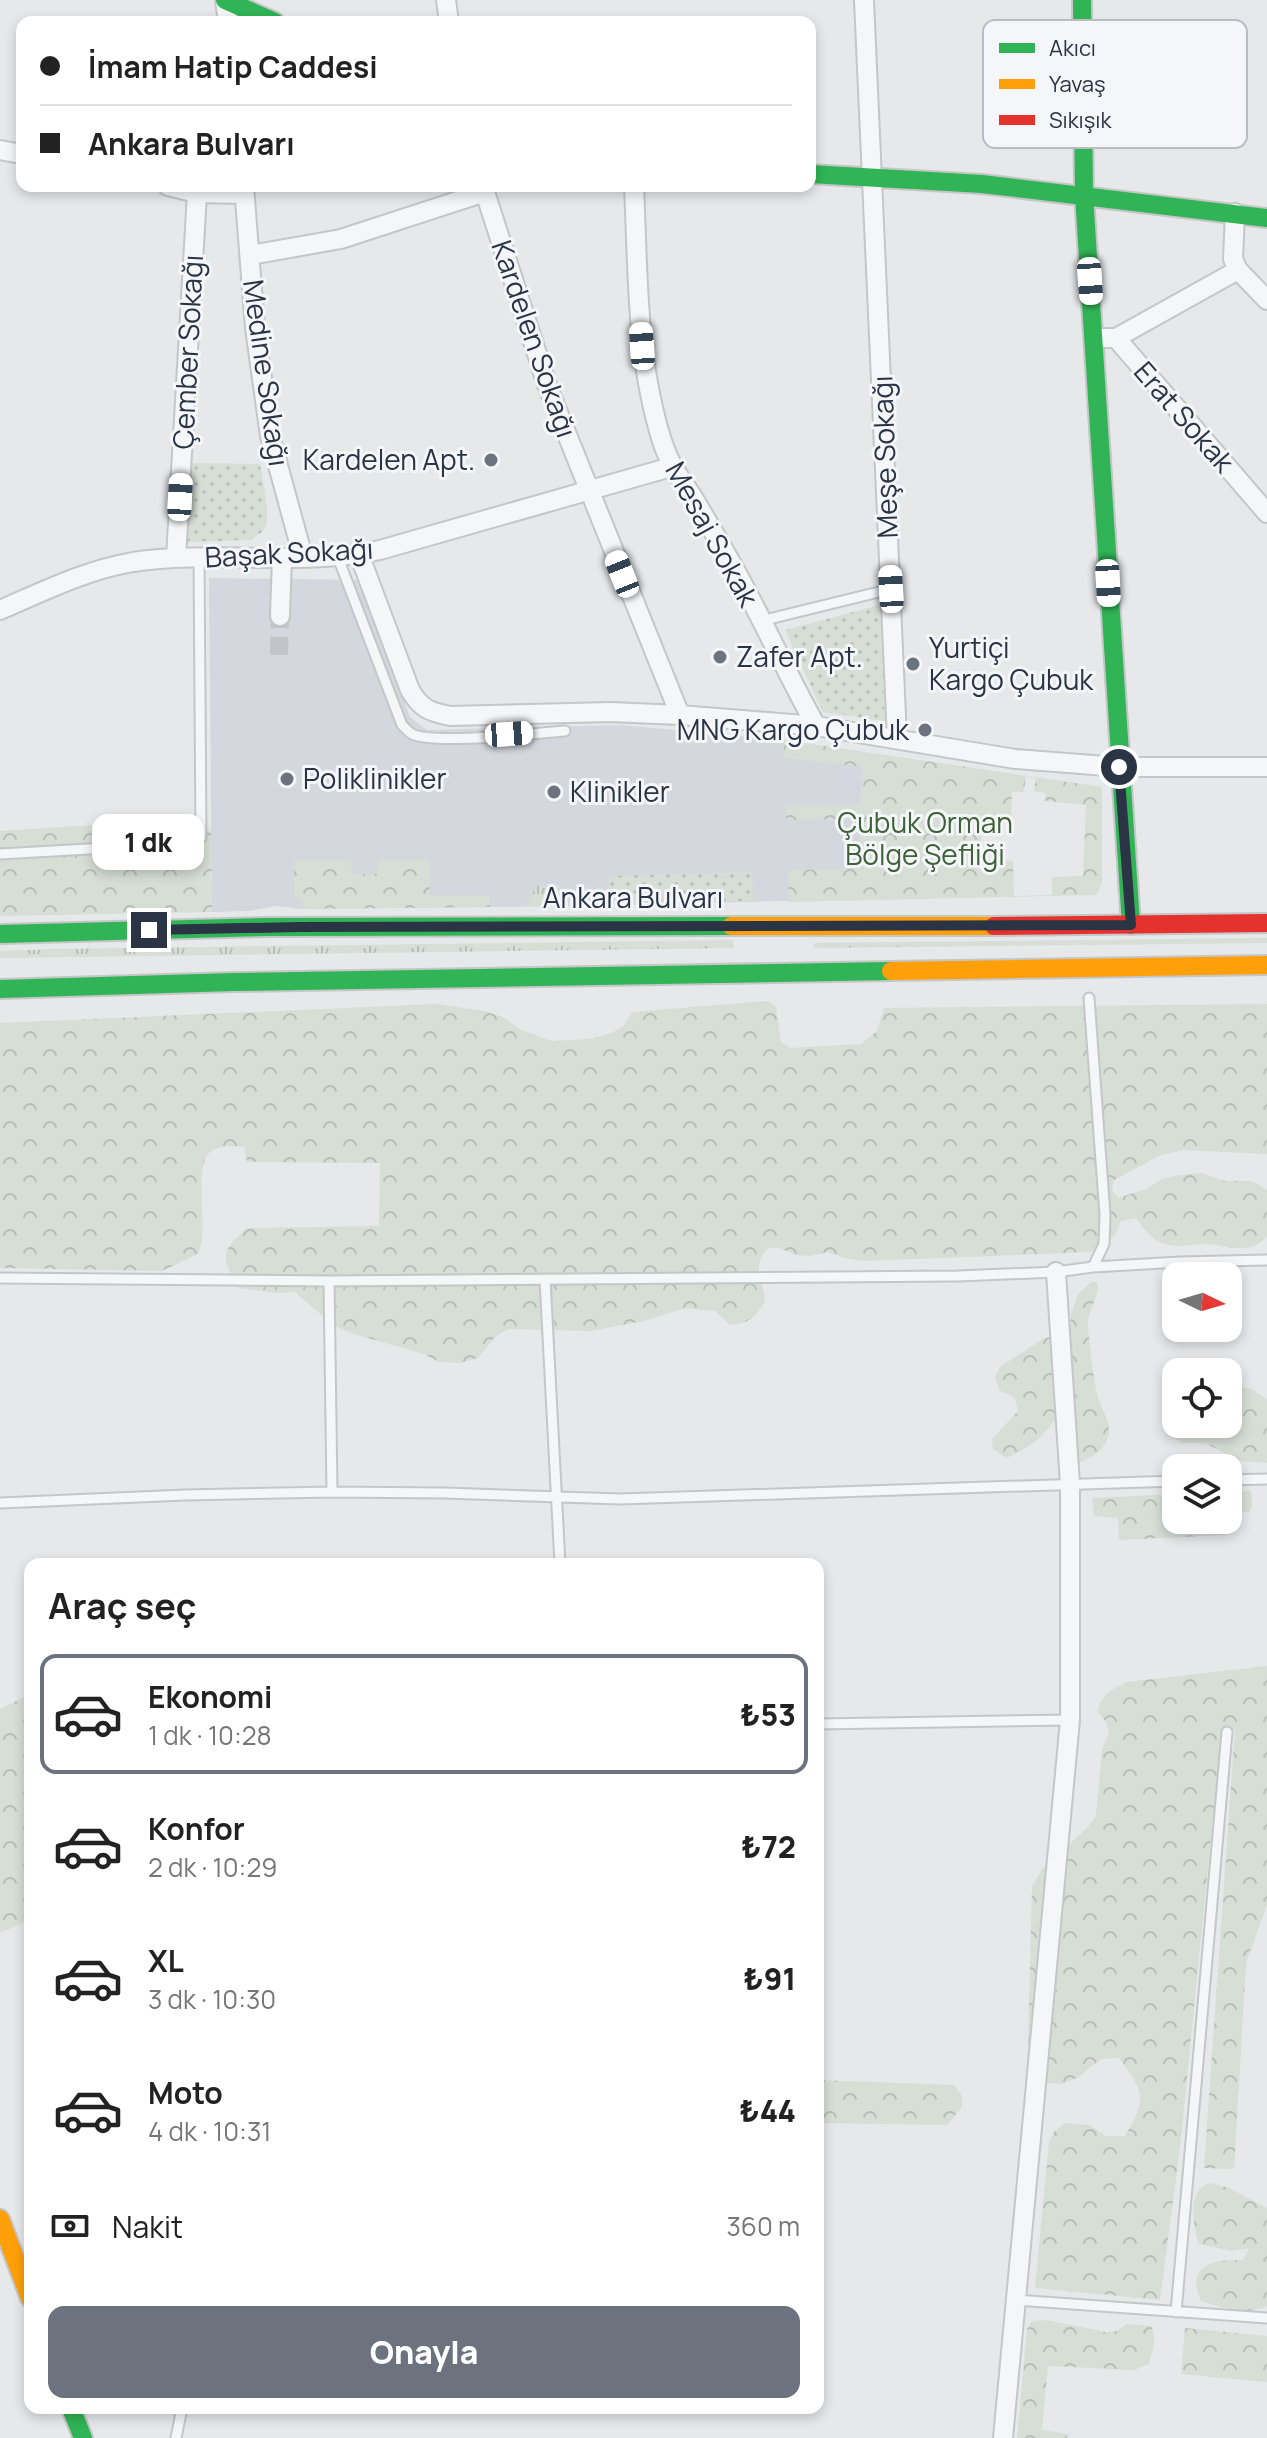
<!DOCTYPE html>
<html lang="tr">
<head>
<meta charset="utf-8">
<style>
	body { margin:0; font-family:Manrope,sans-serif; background:#f2f2f2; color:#222; height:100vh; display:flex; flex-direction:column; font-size:30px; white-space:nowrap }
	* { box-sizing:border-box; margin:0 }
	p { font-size:26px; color:#767676 }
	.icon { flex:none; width:44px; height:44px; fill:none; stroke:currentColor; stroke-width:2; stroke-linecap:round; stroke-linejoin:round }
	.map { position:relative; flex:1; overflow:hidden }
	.details { position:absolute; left:24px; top:1558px; width:800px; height:856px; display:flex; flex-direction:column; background:#fff; border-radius:16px; box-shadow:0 4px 12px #0003 }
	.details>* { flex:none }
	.guide { position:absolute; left:16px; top:16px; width:800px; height:176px; border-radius:16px; box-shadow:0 4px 12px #0003; display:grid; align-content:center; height:176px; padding:0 24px; background:#fff }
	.needle { width:52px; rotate:95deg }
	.fabs { position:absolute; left:1162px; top:1262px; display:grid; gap:16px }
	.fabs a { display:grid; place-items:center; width:80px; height:80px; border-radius:16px; background:#fff; box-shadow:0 4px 12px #0003; font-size:40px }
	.end { position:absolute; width:36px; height:36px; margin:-18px; border:10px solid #2b3445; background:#fff; box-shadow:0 0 0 4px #fff }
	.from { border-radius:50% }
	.bubble { position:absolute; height:56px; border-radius:16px; background:#fff; box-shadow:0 4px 12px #0003; font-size:26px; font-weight:800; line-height:56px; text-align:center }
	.car { position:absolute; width:24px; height:48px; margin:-24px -12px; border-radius:10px; box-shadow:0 0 6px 2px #0007; background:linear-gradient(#fff 24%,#345 0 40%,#fff 0 76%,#345 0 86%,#fff 0) }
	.guide b { display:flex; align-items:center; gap:28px; height:76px; font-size:30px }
	.guide b+b { border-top:2px solid #e0e0e0 }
	.guide i { width:20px; height:20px; background:#222 }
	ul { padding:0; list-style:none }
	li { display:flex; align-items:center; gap:24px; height:120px; margin:0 16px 12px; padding:0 8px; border:4px solid transparent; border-radius:16px }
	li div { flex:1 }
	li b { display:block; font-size:30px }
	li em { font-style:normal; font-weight:800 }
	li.on { border-color:#6c737f }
	li>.icon { width:72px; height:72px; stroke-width:1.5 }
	h2 { padding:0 24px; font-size:36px; line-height:96px }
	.pay { display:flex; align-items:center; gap:20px; height:88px; padding:0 24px; font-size:30px }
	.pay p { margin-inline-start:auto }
	.cta { display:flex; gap:16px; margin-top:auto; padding:16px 24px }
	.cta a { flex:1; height:92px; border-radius:16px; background:#6c737f; color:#fff; font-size:32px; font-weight:800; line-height:92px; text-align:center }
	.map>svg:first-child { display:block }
	.built { fill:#d4d7dd }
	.grass { fill:url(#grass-tufts) }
	.forest { fill:url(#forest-crowns); fill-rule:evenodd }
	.park { fill:url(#park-dots) }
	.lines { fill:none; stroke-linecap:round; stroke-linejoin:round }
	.street-tunnel { stroke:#c1c4c9; stroke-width:18; stroke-dasharray:18 9; stroke-linecap:butt }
	.lane-casing { stroke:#c4c6c8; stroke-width:13 }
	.street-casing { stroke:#c4c6c8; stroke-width:22 }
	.fast-casing { stroke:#c4c6c8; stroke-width:22 }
	.slow-casing { stroke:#c4c6c8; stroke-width:22 }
	.jam-casing { stroke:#c4c6c8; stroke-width:22 }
	.lane { stroke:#f5f6f7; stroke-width:9 }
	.street { stroke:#f5f6f7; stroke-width:18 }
	.fast { stroke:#30b455; stroke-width:18 }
	.slow { stroke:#ff9f0a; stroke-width:18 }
	.jam { stroke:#e5322d; stroke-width:18 }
	.route { stroke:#2b3445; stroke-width:10 }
	.poi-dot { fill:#6c737f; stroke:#f4f6f9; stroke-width:3 }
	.labels { text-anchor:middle; stroke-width:6; stroke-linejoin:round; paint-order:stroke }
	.street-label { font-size:28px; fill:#2b3445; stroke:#f4f6f9 }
	.poi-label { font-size:28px; fill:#2b3445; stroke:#f4f6f9; text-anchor:start }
	.park-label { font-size:28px; fill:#3f6138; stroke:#f4f6f9 }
	.key { fill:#f4f6f9; stroke:#b8bcc3; stroke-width:2 }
	.key-label { font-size:22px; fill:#2b3445 }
</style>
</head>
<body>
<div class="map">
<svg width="1267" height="2438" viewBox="0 0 1267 2438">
	<defs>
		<pattern id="grass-tufts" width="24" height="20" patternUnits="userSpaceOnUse" patternTransform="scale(2)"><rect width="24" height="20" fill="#d6ded6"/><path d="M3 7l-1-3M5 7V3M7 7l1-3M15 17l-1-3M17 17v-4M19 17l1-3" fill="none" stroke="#b8bfb9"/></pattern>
		<pattern id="forest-crowns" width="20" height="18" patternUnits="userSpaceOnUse" patternTransform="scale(2)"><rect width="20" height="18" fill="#d6ded6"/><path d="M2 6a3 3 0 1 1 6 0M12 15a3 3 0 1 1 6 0" fill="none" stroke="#b8bfb9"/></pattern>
		<pattern id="park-dots" width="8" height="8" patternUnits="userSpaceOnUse" patternTransform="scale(2)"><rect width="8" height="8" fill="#d6ded6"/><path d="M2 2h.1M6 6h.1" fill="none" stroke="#b8bfb9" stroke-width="1.8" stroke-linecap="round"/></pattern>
	</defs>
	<rect width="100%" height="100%" fill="#e6e8ea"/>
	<path class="built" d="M209,578L357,580L410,717L427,730L620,725L766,738L876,755L864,899L588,906L303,909L277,906L249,911L212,912Z"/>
	<path class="grass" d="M559,885L570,906H526L536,886Z
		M1267,938V943L814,948V943Z
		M733,940L734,948L0,958V951L56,949Z"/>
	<path class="forest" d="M784,740L1102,787V883L1096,895L789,902L788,870L857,869L860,819L786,820V805H860L862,767L784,758ZM1026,776L1036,778L1034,791L1046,793L1045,801L1086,805L1083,876L1052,877V895L1014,896L1013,861L981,858L982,818L1011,820L1012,792H1024Z
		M92,825L94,838L211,831L212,912L0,916V831Z
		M294,860H351L352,874H377L378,860H430V895H490V907L303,909L302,899H294Z
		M767,1001L776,1007L781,1042L790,1048L861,1044L877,1031L884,1008L1267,1004V1154L1183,1150L1161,1155L1114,1180L1112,1190L1118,1198L1146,1189L1162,1179L1179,1175L1202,1173L1225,1181H1252L1267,1190V1236C1264,1239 1262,1242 1258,1244C1243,1253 1223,1245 1208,1244C1192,1243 1174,1250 1158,1241C1150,1237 1142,1226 1136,1218L1121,1221L1115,1235L1091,1252L864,1261L844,1258L828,1252L810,1256L796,1255L780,1248H769C750,1265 763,1280 765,1301C754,1318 751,1323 730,1325L715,1311L685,1308L644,1321L590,1331L509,1329L496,1336L478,1358L460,1363L439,1362L424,1354L354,1334L333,1325L295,1292L277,1293L239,1288C221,1257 219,1252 248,1228L379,1226L380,1163L247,1162L244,1147C232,1146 217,1144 208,1154C197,1168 204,1216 202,1235C202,1242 200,1248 198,1254L162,1271L0,1268V1023L436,1004L484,1011L503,1017L519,1029L551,1041L591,1039L611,1033L623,1027L632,1012Z
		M1091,1282H1097C1100,1301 1086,1308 1088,1329C1091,1351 1092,1375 1098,1397C1101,1407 1110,1422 1109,1432C1108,1450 1085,1463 1069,1465L1062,1411C1042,1437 1037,1443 1007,1458L993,1449L992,1439L1018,1411L1015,1398L999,1390L995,1377L1000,1367L1043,1339L1064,1333L1070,1327L1071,1313L1078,1294Z
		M1240,1387L1252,1389L1267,1400V1463L1240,1461L1205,1443H1182L1174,1438L1172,1432L1176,1423L1228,1424V1409L1230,1408L1233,1396Z
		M1251,1491L1252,1506L1249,1512H1228V1492Z
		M1176,1494V1520H1226L1227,1535L1119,1540L1118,1518L1094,1516L1092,1498Z
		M1267,1666V1905L1246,1963L1234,2169L1204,2168L1235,1729L1222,1727L1180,2148L1160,2300L1035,2288L1049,2142L1054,2132L1065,2123L1089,2125L1106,2136H1125C1148,2097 1144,2093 1119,2058L1101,2059L1077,2078L1061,2084L1027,2081L1032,1887L1042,1869L1087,1828L1096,1816L1102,1749L1109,1733L1106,1722L1098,1712C1100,1694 1113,1689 1127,1682Z
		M30,1694V1920L0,1933V1709Z
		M818,2080L954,2085L962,2096V2107L947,2125L818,2123Z
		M1211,2183L1229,2188L1267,2208V2306C1245,2316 1223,2308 1201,2301C1185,2265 1213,2259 1243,2260L1249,2248L1231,2251L1199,2244C1193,2225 1186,2189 1211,2183Z
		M1046,2320L1106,2332L1116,2331L1127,2324L1151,2326C1157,2339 1153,2350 1149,2363L1135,2370L1048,2366L1042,2430L1068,2434L1067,2438H1017L1027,2329L1032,2321Z
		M1185,2328L1267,2336V2382L1181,2374Z"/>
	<path class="park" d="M191,463L260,464C262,478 271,515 265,528C262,533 255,537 250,540L187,542Z
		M880,605L885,721L823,712L785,630Z
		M752,872L753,901L622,905V891H609V876Z"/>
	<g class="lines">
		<path class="street-tunnel" d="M279,655L280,616"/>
		<defs>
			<path id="lane" d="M337,555L402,725C406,728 408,732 412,734C434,745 535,733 565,731
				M761,621L891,589
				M0,854L194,843L201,838L199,558
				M1093,1267L1180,1262L1267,1260
				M0,1278L329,1281L958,1276L1056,1272L1093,1267L1104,1244L1105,1215L1089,998
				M545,1279L560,1564
				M329,1281L332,1492
				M1228,1480L1267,1479
				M0,1503L185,1495L332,1492L445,1493L620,1499L1176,1481
				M818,1724L1070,1720
				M1016,2300L1267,2318
				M1176,2312L1227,1732
				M176,2438L182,2408"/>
			<path id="street" d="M225,0L228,22
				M446,0L449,22
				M864,0L897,739
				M0,150L22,154
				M168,186L197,193L244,194
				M244,186L255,328L270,436L303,557
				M483,186L547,385L680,715
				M634,186C638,271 636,359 662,441C671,468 680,477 694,499C708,522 721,545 734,568C763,620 787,674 816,726
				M1235,213L1233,259L1238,270L1267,300
				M250,255L341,239L485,192
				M1094,338H1116L1267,513
				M1116,338L1238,270
				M359,554L410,690C421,709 430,712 450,716L610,712L680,715L816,726L1015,759L1119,767H1267
				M176,558L197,193
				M0,610C44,591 86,570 133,562C215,550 299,567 380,550L671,467
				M280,616L282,558
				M1003,2438L1070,1720V1484L1056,1272"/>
			<path id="fast" d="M225,0L275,22
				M1082,0L1084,195L1131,925
				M810,174L982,184L1267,218
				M0,934L268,927L731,926
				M0,989L234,982L891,971
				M71,2408L83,2438"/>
			<path id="slow" d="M731,926H994
				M891,971L1267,965
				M0,2219L30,2298"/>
			<path id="jam" d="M994,926L1267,923"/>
		</defs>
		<use href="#lane" class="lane-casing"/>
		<use href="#street" class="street-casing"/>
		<use href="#fast" class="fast-casing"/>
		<use href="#slow" class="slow-casing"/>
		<use href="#jam" class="jam-casing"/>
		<use href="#lane" class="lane"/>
		<use href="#street" class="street"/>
		<use href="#fast" class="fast"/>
		<use href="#slow" class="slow"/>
		<use href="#jam" class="jam"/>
	</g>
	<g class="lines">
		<path class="route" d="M149,930L298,927L1131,925L1119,767"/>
	</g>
	<g class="poi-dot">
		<circle cx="491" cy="460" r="8"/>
		<circle cx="720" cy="657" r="8"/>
		<circle cx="913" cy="664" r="8"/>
		<circle cx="925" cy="730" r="8"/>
		<circle cx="287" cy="779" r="8"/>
		<circle cx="554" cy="792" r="8"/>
	</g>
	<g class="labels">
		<g class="street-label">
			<text transform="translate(534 339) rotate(71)" y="10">Kardelen Sokağı</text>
			<text transform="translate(188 352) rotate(-87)" y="10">Çember Sokağı</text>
			<text transform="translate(266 373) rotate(82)" y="10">Medine Sokağı</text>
			<text transform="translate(1184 417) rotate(49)" y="10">Erat Sokak</text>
			<text transform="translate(885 457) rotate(-92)" y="10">Meşe Sokağı</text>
			<text transform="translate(712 534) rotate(61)" y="10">Mesaj Sokak</text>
			<text transform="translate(289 553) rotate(-3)" y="10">Başak Sokağı</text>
			<text x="633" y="908">Ankara Bulvarı</text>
		</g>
		<g class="poi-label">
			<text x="475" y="470" text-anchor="end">Kardelen Apt.</text>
			<text x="929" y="658">Yurtiçi<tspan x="929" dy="32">Kargo Çubuk</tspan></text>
			<text x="736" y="667">Zafer Apt.</text>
			<text x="909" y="740" text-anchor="end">MNG Kargo Çubuk</text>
			<text x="303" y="789">Poliklinikler</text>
			<text x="570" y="802">Klinikler</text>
		</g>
		<g class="park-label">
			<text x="925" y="833">Çubuk Orman<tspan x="925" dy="32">Bölge Şefliği</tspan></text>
		</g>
	</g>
	<rect x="983" y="20" width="264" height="128" rx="12" class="key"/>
	<rect x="999" y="43" width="36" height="10" fill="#30b455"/>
	<rect x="999" y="79" width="36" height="10" fill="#ff9f0a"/>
	<rect x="999" y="115" width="36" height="10" fill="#e5322d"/>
	<g class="key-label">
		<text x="1049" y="56">Akıcı</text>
		<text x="1049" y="92">Yavaş</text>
		<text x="1049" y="128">Sıkışık</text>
	</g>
</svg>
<div class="fabs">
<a><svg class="needle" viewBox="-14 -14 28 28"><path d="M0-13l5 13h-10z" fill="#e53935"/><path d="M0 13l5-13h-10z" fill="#767676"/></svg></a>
<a><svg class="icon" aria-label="locate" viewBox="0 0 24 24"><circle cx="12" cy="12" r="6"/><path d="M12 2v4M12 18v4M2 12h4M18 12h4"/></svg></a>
<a><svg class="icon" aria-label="layers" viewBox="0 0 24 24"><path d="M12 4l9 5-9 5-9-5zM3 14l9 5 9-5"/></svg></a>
</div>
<i class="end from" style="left:1119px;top:767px"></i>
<i class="end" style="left:149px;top:930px"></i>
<div class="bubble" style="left:92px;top:814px;width:112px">1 dk</div>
<i class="car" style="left:1090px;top:281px;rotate:176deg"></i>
<i class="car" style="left:642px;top:346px;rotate:356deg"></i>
<i class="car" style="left:180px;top:497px;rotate:3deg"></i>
<i class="car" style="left:622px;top:574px;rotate:338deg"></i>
<i class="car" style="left:1108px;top:583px;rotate:177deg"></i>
<i class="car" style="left:891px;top:589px;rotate:357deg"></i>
<i class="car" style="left:509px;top:734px;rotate:86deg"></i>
<div class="guide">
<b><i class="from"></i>İmam Hatip Caddesi</b>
<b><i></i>Ankara Bulvarı</b>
</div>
<section class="details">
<h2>Araç seç</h2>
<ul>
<li class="on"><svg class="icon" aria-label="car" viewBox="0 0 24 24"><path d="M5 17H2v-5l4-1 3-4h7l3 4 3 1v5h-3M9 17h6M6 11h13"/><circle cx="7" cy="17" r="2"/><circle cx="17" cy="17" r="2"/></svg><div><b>Ekonomi</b><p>1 dk · 10:28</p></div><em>₺53</em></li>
<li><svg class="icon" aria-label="car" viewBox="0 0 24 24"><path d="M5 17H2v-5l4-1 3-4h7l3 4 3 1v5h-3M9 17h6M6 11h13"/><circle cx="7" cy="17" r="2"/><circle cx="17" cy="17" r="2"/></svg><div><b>Konfor</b><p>2 dk · 10:29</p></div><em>₺72</em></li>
<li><svg class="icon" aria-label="car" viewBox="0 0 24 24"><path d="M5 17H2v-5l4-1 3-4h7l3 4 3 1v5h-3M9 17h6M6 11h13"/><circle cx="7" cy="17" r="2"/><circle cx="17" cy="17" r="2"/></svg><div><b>XL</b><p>3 dk · 10:30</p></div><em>₺91</em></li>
<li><svg class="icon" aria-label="car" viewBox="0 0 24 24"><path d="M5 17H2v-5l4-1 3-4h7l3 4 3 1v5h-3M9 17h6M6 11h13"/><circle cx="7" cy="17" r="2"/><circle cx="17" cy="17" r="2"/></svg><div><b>Moto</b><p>4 dk · 10:31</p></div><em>₺44</em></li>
</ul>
<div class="pay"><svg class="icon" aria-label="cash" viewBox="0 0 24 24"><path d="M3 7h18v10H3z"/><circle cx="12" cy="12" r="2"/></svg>Nakit<p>360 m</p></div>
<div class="cta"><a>Onayla</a></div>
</section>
</div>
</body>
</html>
